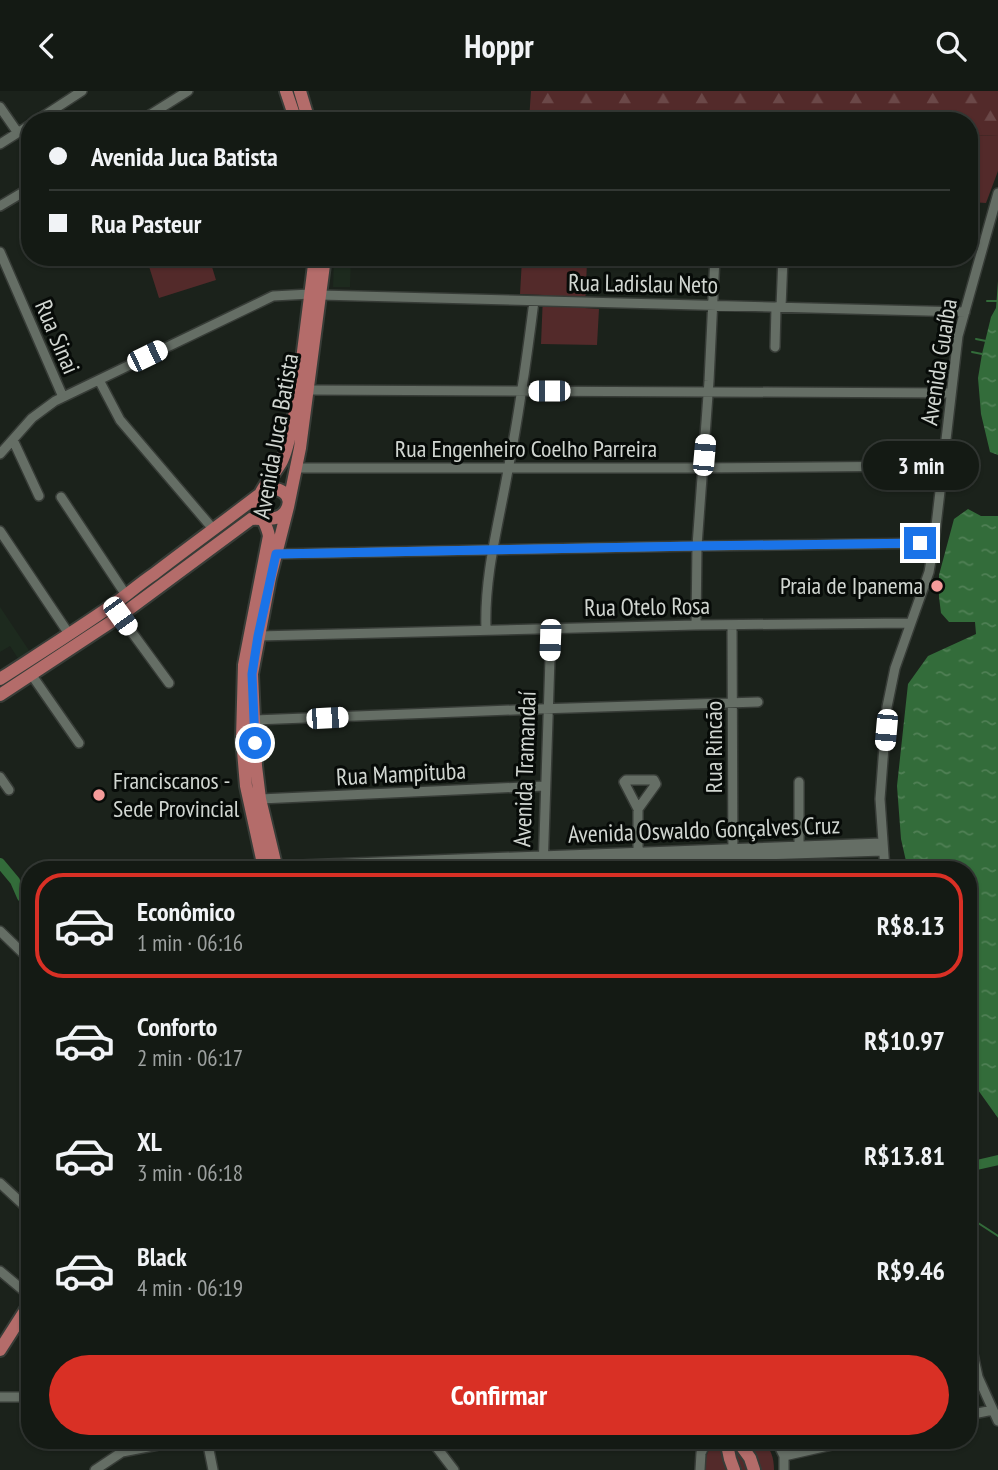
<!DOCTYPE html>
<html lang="pt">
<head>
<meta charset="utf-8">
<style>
	body { margin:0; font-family:"PT Sans Narrow",sans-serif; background:#1d231d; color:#f1f3f6; height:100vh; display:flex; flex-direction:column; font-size:26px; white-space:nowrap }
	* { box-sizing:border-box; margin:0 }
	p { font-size:23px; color:#9da1a0 }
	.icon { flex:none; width:38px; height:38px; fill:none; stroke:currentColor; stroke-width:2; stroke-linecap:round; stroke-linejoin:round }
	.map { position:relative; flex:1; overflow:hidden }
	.side { position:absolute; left:21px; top:770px; width:956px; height:588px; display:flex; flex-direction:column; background:#141a14; border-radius:28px; box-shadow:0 2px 5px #0004,0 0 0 2px #333834 }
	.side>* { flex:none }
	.guide { position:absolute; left:21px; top:21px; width:957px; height:154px; border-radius:28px; box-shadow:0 2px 5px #0004,0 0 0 2px #333834; display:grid; align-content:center; height:154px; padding:0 28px; background:#141a14 }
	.end { position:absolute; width:32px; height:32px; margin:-16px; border:9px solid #1a73e8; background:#fff; box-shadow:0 0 0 4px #fff }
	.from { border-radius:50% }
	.bubble { position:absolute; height:49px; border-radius:24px; background:#141a14; box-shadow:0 2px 5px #0004,0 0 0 2px #333834; font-size:23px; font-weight:600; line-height:49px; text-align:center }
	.car { position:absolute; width:21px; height:42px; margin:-21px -10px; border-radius:9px; box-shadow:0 0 5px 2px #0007; background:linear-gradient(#fff 24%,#345 0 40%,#fff 0 76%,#345 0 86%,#fff 0) }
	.guide b { display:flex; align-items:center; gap:24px; height:66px; font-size:26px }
	.guide b+b { border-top:2px solid #333834 }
	.guide i { width:18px; height:18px; background:#f1f3f6 }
	ul { padding:12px 0 0; list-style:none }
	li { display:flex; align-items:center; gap:21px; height:105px; margin:0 14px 10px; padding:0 14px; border:4px solid transparent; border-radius:28px }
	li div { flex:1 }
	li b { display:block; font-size:26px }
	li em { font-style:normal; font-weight:600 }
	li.current { border-color:#d93025 }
	li>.icon { width:63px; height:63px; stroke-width:1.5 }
	.primary-button { display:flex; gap:14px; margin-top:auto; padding:14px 28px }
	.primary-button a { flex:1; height:80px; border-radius:42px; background:#d93025; color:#fff; font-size:28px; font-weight:600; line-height:80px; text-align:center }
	header { display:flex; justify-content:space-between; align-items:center; height:91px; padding:0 28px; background:#141a14; font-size:32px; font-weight:600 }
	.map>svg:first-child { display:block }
	.built { fill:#1d2a1e }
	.forest { fill:url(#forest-firs) }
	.park { fill:#532a2a }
	.water { fill:url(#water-ripples) }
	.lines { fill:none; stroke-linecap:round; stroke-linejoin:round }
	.stream { stroke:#336c3a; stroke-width:2 }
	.river { stroke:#336c3a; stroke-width:10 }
	.minor-casing { stroke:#373c37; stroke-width:12 }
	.major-casing { stroke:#373c37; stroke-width:16 }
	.minor { stroke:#656e65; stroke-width:9 }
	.major { stroke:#b46c6a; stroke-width:12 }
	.route { stroke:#1a73e8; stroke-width:9 }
	.poi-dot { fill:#f59b9a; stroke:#070b08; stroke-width:2.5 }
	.labels { text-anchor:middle; stroke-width:6; stroke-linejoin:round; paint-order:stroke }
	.street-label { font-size:24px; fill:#d1d6d1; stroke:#070b08 }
	.poi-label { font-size:24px; fill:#d1d6d1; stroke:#070b08; text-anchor:end }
</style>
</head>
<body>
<header><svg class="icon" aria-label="back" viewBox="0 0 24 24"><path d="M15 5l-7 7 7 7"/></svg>Hoppr<svg class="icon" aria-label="search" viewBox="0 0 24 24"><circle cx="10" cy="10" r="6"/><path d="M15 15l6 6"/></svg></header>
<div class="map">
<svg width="998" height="1379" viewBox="0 0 998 1379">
	<defs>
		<pattern id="forest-firs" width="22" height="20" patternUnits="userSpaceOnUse" patternTransform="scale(1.75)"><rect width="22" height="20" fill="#532a2a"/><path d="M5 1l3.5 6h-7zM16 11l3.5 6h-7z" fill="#6b4848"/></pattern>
		<pattern id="water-ripples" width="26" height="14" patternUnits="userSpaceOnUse" patternTransform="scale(1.75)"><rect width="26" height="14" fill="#336c3a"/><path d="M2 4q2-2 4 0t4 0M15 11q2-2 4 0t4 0" fill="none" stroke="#508055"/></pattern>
	</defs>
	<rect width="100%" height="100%" fill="#1b221b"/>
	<path class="built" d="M334,166H351L350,196H333Z
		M0,516L30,561L19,569L10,555L0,561Z"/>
	<path class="forest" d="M531,0H998V45L970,44V30H529Z"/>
	<path class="park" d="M970,44L998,45V80L986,112L970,111Z
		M146,166H209L216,189L159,207Z
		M522,168L587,171L585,217L599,218L597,254L541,253L543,204L520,203Z
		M717,1349H763C771,1359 774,1366 774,1379H706C704,1368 708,1356 717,1349Z"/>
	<path class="water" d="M998,190V364L990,361L981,323L978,287L982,263L991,226L996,217Z
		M968,418L981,425H998V1027L968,985V779H908L901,748L897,695L908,593L928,565L976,543L975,531H949L941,522L939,506V484L954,428Z"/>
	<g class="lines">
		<path class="stream" d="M987,210H997
			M976,248L986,250
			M972,261L982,263
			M968,1128H972L998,1145"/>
		<path class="river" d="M0,772L15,790L22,806L30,812
			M968,1076L998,1069"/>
		<defs>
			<path id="minor" d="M0,16L18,42
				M159,18L168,30
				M36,30L82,0
				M140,30L188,0
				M0,53L30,34
				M0,115L30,97
				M0,161L63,306
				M320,204L965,221
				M781,216L783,166
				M775,256L776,216
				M99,289L120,329L214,439
				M308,299L951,302
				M13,349L39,405
				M0,363L32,327L55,310L273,205L310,203
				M295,377H702L925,375L928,372H935L938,374H943
				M61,406L126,504
				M0,440L69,543
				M276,463L697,455L934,452
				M120,525L169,592
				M696,534L697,455L709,290L715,166
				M732,534L733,779
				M486,538C484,485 499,431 508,379C519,323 527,266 534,210
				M258,545L696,534L910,532
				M31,583L79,652
				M254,629L539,618L758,611
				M0,686L9,699
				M799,691V779
				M260,708L545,695
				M276,775L882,752
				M429,779L732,765L883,760
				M543,779L551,537
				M638,779V718L624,691L626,689H654L656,693L638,718
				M885,779L880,708L887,616L895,577L929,481L934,452L958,245L998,102
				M0,840L30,869
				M0,1092L30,1120
				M0,1180L30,1205
				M968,1240L978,1286L998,1330
				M0,1306H30
				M968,1324L993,1319
				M207,1349L213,1379
				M431,1349L454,1379
				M776,1349L784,1365V1379
				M784,1365L854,1349
				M95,1379L122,1361L184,1349
				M700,1379L701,1362L707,1349"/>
			<path id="major" d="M286,0L296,30
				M300,0L309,30
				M0,588C37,564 75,540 111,515C126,505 139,493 154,483C189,456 225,430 260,403C277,390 297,405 285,421C278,431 261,427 251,428L120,525L0,604
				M266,779L262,768L246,695L242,648L244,574L269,445C267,433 259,424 258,414C256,401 276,382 282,370C289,355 292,333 296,316L315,166
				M277,779L260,708L256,675L252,583L270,487L288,416L300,357L325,166
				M0,1259L30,1212
				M726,1349L730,1368L734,1379
				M737,1349L750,1367L754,1379"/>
		</defs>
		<use href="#minor" class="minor-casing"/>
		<use href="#major" class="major-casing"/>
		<use href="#minor" class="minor"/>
		<use href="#major" class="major"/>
	</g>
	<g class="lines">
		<path class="route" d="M255,652L252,583L258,545L276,463L697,455L920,452"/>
	</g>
	<g class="poi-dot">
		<circle cx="937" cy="495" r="7"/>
		<circle cx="99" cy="704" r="7"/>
	</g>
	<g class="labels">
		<g class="street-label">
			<text transform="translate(643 193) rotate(1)" y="8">Rua Ladislau Neto</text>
			<text transform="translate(57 246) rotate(67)" y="8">Rua Sinai</text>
			<text transform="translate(939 271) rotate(-81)" y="8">Avenida Guaíba</text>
			<text transform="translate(276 345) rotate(-80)" y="8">Avenida Juca Batista</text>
			<text x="526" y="366">Rua Engenheiro Coelho Parreira</text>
			<text transform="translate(647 516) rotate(-1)" y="8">Rua Otelo Rosa</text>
			<text transform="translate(714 656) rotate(-90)" y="8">Rua Rincão</text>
			<text transform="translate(525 678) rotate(-88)" y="8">Avenida Tramandaí</text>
			<text transform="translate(401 683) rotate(-3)" y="8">Rua Mampituba</text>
			<text transform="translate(704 739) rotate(-2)" y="8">Avenida Oswaldo Gonçalves Cruz</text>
		</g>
		<g class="poi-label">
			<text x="923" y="503">Praia de Ipanema</text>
			<text x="113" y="698" text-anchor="start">Franciscanos -<tspan x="113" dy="28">Sede Provincial</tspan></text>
		</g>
	</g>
</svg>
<i class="end from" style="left:255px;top:652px"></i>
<i class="end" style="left:920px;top:452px"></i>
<div class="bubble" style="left:863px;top:350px;width:116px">3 min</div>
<i class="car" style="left:147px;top:265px;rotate:64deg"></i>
<i class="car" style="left:549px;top:300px;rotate:270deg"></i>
<i class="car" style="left:704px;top:364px;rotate:5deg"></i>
<i class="car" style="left:120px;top:525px;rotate:144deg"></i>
<i class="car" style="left:550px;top:549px;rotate:182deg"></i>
<i class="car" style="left:327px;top:627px;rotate:87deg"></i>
<i class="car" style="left:886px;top:639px;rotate:185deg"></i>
<div class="guide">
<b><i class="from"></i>Avenida Juca Batista</b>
<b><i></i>Rua Pasteur</b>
</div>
<section class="side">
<ul>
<li class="current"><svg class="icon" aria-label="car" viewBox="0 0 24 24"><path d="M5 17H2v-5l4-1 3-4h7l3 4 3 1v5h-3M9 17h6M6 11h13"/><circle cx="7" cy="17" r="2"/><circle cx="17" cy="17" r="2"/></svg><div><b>Econômico</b><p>1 min · 06:16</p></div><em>R$8.13</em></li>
<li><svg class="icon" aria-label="car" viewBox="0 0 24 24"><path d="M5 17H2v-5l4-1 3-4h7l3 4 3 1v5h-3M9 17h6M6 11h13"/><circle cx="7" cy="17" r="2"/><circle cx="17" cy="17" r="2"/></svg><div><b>Conforto</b><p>2 min · 06:17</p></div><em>R$10.97</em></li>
<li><svg class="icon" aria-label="car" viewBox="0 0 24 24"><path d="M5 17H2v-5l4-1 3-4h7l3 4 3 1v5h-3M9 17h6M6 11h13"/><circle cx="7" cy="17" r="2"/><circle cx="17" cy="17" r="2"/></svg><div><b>XL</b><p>3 min · 06:18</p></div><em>R$13.81</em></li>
<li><svg class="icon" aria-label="car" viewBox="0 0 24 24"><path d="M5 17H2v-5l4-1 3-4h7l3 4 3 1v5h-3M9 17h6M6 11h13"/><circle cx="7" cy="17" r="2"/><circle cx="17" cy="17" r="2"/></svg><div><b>Black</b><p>4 min · 06:19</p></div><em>R$9.46</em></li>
</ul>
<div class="primary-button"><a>Confirmar</a></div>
</section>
</div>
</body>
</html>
